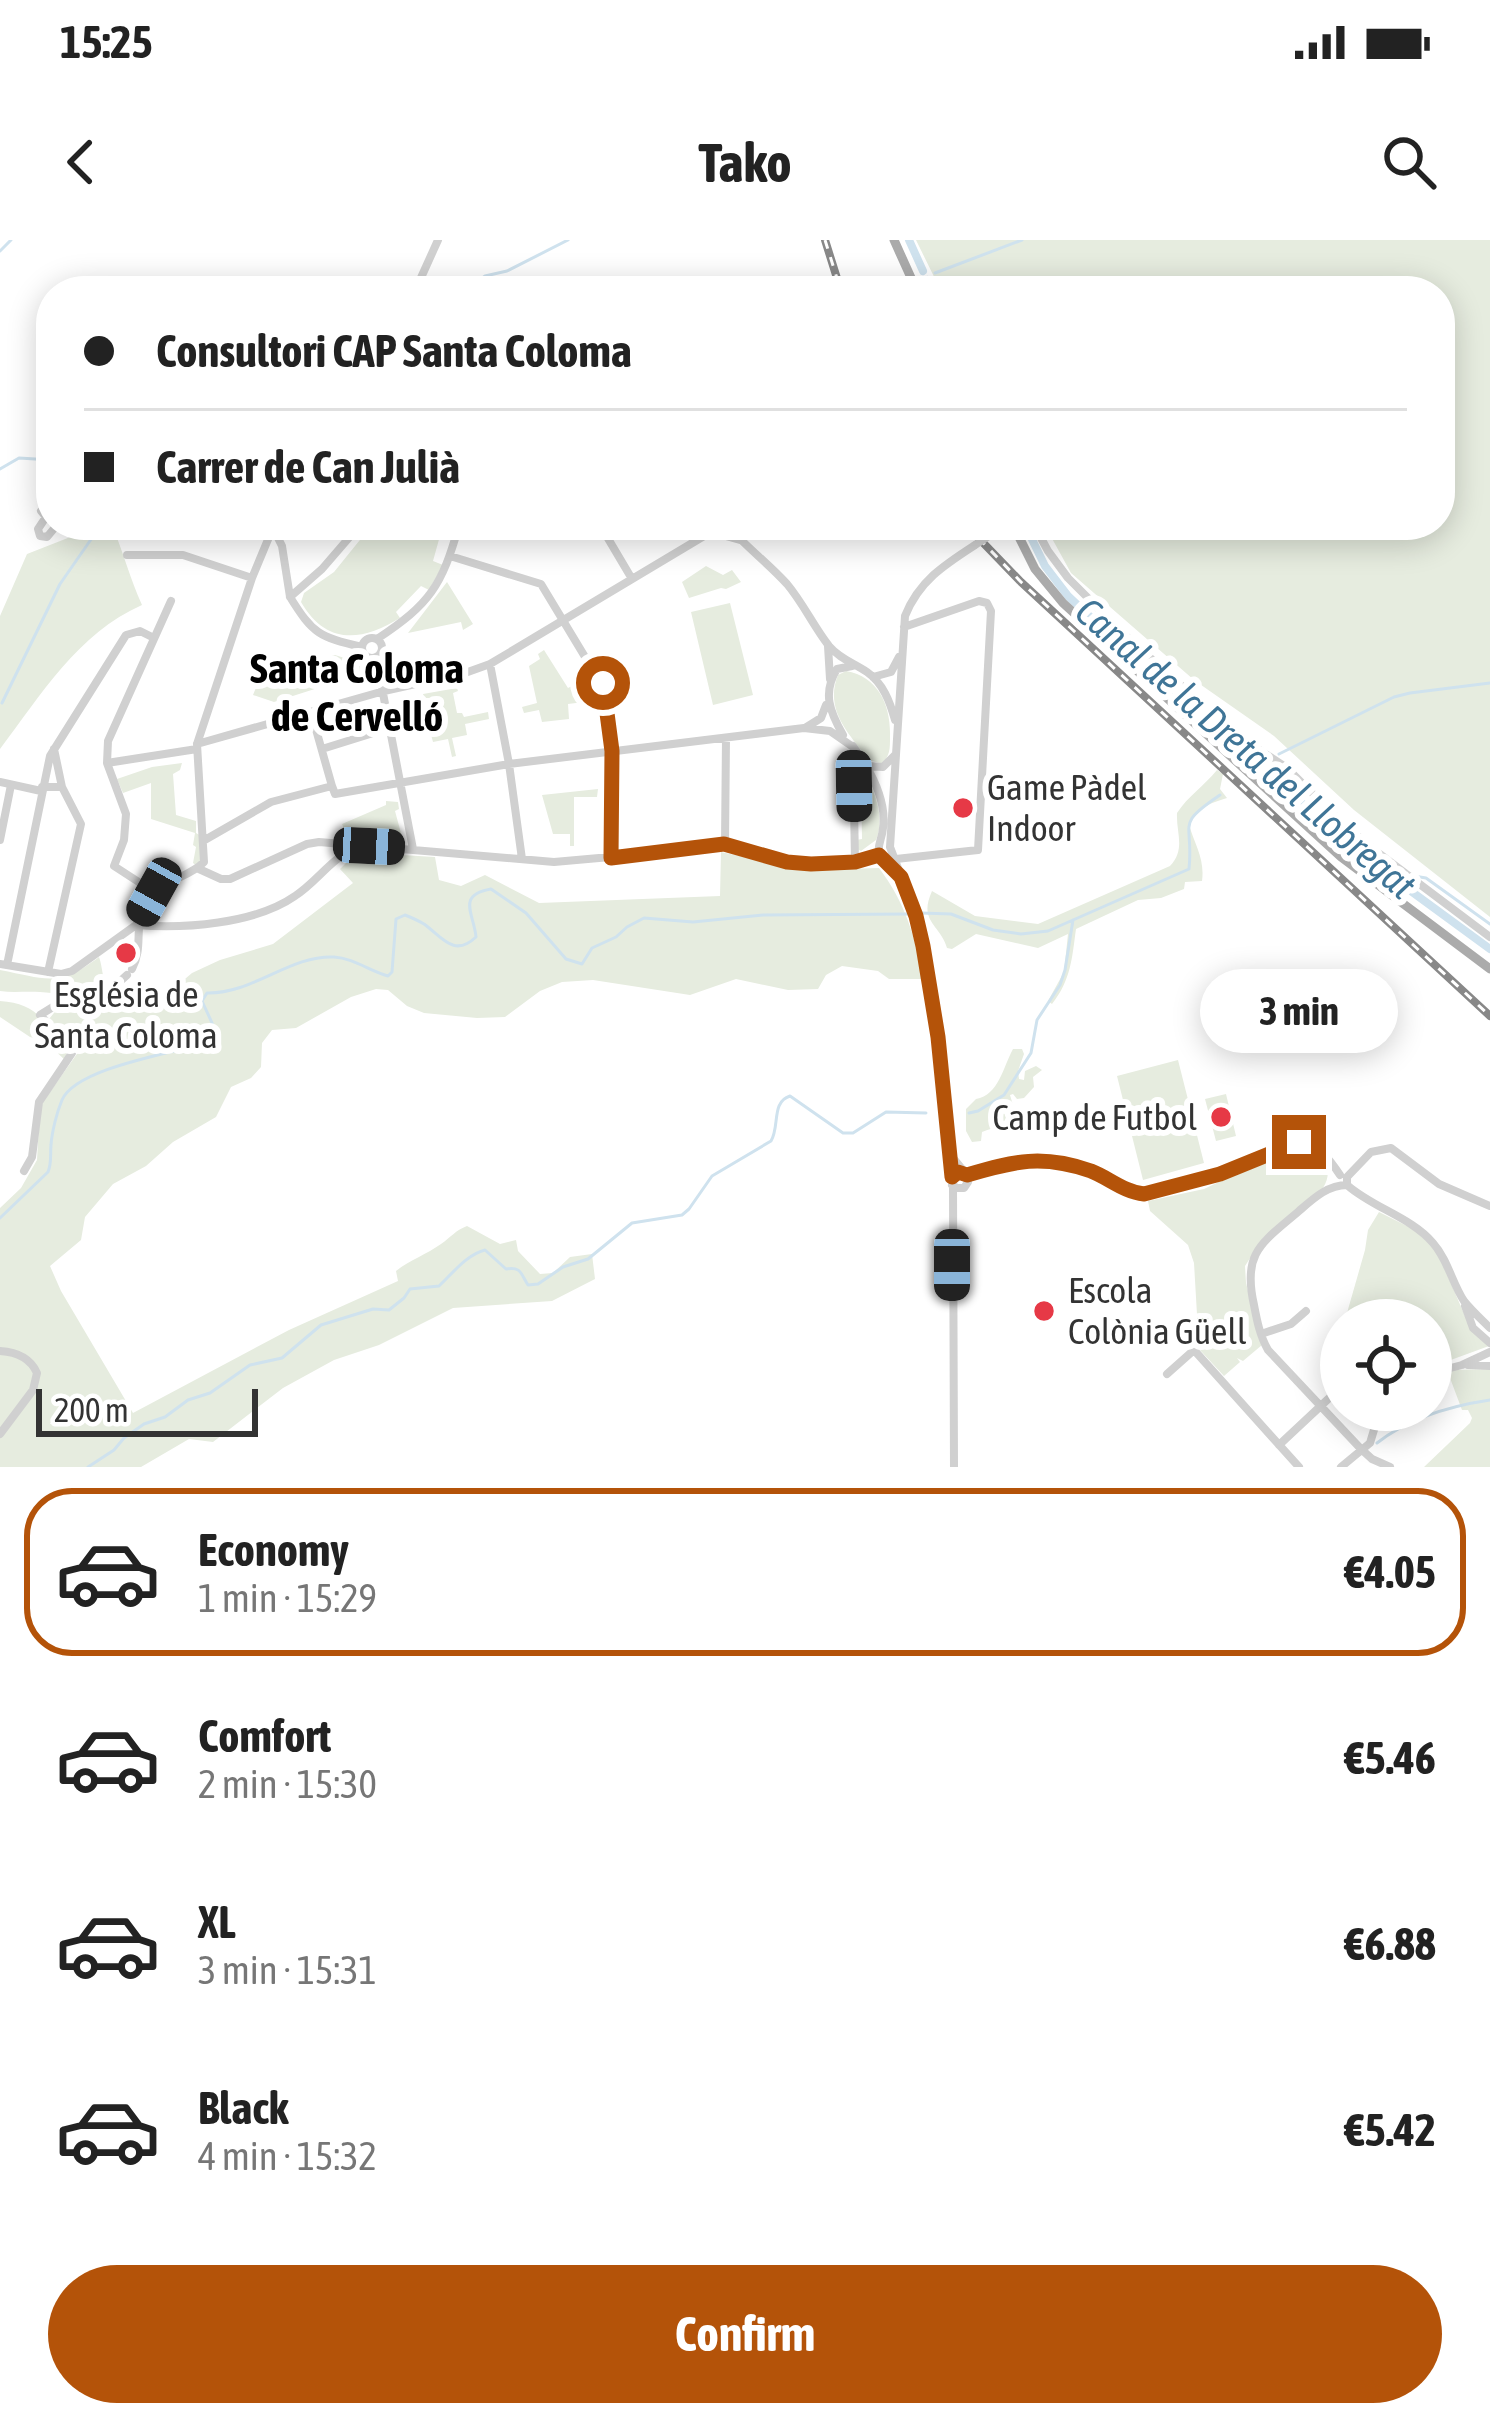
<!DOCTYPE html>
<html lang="en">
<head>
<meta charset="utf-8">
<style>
	body { margin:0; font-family:"Asap Condensed",sans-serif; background:#f2f2f2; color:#222; height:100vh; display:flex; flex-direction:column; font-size:45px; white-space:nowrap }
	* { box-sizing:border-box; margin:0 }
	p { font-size:39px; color:#767676 }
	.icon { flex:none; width:66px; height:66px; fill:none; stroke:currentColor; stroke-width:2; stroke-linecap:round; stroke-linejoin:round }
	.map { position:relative; height:1227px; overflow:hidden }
	.drawer { display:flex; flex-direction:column; background:#fff; flex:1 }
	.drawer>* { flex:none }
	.banner { position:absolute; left:36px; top:36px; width:1419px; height:264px; border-radius:48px; box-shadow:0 6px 30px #0003; display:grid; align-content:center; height:264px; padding:0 48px; background:#fff }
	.controls { position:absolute; left:1320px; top:1059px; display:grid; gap:24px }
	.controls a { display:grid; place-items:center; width:132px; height:132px; border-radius:50%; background:#fff; box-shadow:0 6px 30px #0003; font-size:60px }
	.scale { position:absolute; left:36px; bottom:30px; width:222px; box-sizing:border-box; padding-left:12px; border:6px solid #333; border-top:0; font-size:33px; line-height:42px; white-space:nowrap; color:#333; -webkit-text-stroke:9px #fff; paint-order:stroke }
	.end { position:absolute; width:54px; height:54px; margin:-27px; border:15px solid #b45309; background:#fff; box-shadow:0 0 0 6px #fff }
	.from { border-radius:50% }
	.bubble { position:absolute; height:84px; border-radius:42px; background:#fff; box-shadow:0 6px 30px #0003; font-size:39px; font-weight:700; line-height:84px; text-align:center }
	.car { position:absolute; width:36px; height:72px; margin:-36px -18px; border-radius:15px; box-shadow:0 0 9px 3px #0007; background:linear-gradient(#222 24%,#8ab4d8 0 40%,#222 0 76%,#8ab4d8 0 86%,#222 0) }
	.banner b { display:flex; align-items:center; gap:42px; height:114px; font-size:45px }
	.banner b+b { border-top:3px solid #e0e0e0 }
	.banner i { width:30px; height:30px; background:#222 }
	ul { padding:21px 0 0; list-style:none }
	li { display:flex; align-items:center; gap:36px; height:168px; margin:0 24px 18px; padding:0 24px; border:6px solid transparent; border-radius:48px }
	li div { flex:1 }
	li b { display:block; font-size:45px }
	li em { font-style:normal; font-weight:700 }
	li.current { border-color:#b45309 }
	li>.icon { width:108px; height:108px; stroke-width:1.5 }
	.action { display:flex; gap:24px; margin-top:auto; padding:24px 48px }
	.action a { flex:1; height:138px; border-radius:72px; background:#b45309; color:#fff; font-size:48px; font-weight:700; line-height:138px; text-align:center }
	.status { display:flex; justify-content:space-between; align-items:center; height:84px; padding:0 60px; background:#fff; direction:ltr }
	.status svg { height:33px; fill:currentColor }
	header { display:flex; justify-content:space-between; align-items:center; height:156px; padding:0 48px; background:#fff; font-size:54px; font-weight:700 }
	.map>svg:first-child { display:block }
	.green { fill:#e6ecdf }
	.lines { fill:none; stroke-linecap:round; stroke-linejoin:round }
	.stream { stroke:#cfe2ee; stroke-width:3 }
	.canal { stroke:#cfe2ee; stroke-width:8 }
	.minor { stroke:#d0d0d0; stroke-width:8 }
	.major { stroke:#ababab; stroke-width:9 }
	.rail-casing { stroke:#888; stroke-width:8 }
	.rail { stroke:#fff; stroke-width:3; stroke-dasharray:9; stroke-linecap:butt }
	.minor-bridge { stroke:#d0d0d0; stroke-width:8 }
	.route { stroke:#b45309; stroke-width:15 }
	.poi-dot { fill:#e63946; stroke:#fff; stroke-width:4.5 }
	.labels { text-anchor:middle; stroke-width:12; stroke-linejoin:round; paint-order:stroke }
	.poi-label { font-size:36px; fill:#333; stroke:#fff; text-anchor:start }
	.water-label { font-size:39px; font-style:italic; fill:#3f7597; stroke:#fff }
	.quarter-label { font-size:42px; font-weight:bold; fill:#000; stroke:#fff }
</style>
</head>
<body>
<div class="status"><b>15:25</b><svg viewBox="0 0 49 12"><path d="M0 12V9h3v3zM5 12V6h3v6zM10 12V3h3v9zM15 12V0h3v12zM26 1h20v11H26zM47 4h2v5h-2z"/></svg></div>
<header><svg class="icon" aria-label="back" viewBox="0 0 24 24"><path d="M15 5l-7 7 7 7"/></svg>Tako<svg class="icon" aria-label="search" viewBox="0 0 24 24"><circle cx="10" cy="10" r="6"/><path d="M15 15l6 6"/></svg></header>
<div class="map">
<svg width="1490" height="1227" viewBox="0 0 1490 1227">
	<rect width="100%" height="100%" fill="#fff"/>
	<path class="green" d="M916,0H1490V677L1354,570L1274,496L1194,440L1071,333L1049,293L1057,285H1440V51H941Z
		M101,285H112C123,312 130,338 142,365C78,393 41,455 0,509V376L27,314Z
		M372,285H443L433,321L443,325L429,350L421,346L396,372L400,378C361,402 326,405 301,362L304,353L334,332Z
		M706,326L723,335L732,330L741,342L726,349L721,348L689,358L682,342Z
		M447,342L473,384L463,390L461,382L408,393Z
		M730,363L753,455L713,465L691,372Z
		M544,410L568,448L584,440L591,452L584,455V462L568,464L569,479L542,482L539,470L524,473L522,467L537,463L529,426L540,419L538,414Z
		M335,415L357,422L368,438L366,445L346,439L274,462L253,455L268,418L304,428L312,421Z
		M846,431C879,437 891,466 890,497C890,509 890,515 882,524L869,520C849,494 824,470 838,435Z
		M457,448L458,451L453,453L457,473H462L464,477L488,472L489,479L465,484L467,495L452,498L456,516L452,517L448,499L433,502L430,491L406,496L405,489L428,484V479L432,478L429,458H424L423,454Z
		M857,520C871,542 887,573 876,600L861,611L857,609L856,600L862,599L861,539H855Z
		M182,523L180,530L173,534L176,575L196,581V593L201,596L202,619L197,626L193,623L196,607L193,605L195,593L151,579V543L123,553L117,539L152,527Z
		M1217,530L1223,534L1220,549L1227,558C1210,563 1197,568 1189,585C1195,605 1205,619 1202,641L1185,642L1184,649L1161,658L1138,660L1076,689C1072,718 1071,740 1052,764L1048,761L1064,732L1068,694L1038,708L976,694L952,709L947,708C940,684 918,682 932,651L975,676L1038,684L1170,626C1186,609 1176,593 1177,573C1188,556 1204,546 1217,530Z
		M598,549L597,557H574V606H570V594H553L542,555Z
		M386,561L398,562L399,569L395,571L402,597L346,594L342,584L386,565Z
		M721,612L805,630L879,628C906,664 914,695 924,739H889L878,731L842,726L826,735L818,749L788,750L736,739L690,755L593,740L562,742L540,751L505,777L477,778L424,773L407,766L388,750L376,749L351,757L296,788L272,790L262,803L261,827L251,838L231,847L216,877L173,902L146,926L113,944L85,977L81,1000L50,1026L61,1051L133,1173L289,1090L398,1041L396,1031C410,1020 427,1014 441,1004C451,997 456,990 467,986L500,1004L516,1000L518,1011L540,1034L553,1033L570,1017L592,1014L595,1039L552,1061L453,1068L379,1105L334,1120L283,1148L213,1202L189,1199L141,1227H0V968L21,948L37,920L40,866L79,811L49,779L58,768L105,759L128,747L134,760L129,772L153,766L192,733L220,720L273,704L353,643L340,629L352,617L384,614L435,617L439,640L461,646L485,635L539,663L720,656Z
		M99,717C103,728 101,735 108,748C76,761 71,754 40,752C26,751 13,753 0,751V730C47,739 58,748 99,717Z
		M0,761C37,763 46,783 67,811L65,820L38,795L34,798L30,797L0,777Z
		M1013,809H1022L1024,814L1018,831L1019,839L1024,840L1025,831L1036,826L1042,830L1033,837L1034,847L1024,858L1017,859L1013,854L1010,855L1015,872C1007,888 997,886 982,892L981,901L972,902L966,891V869L976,859C999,855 1003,827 1013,809Z
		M1178,820L1204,923L1143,940L1117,836Z
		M1226,854L1236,896L1216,901L1205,859Z
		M1295,906C1318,907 1337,926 1323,948L1263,998L1245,1026L1246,1043L1262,1105L1243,1121L1237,1118L1240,1122L1224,1136L1199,1109L1194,1023L1188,1005L1150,971L1148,961L1204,949Z
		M1379,972L1415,990L1437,1011L1471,1090L1489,1106L1448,1121L1431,1123V1080H1345L1365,1010L1368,990Z
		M1490,1129V1227H1424L1470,1183L1472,1178L1468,1170H1462L1447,1130Z"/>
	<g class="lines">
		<path class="stream" d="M0,11L11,0
			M935,33L1022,0
			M478,51L480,40L485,36L507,31L568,0
			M0,229L19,218L51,220
			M2,463L60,344L101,285
			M1279,514L1394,457L1410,453L1490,443
			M1253,528L1263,520
			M1399,644L1414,636L1426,638L1490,684
			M921,673L951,674L993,690L1021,694L1048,691L1189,629C1194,581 1174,586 1220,555
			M969,873L978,871L1004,855L1031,813L1037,780L1060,745L1065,730L1073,680
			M0,978L48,932C52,922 50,915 51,905C52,891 57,872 62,860C77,826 182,812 216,800L218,796L202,761L207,753C253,754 290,715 334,717C353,718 370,731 388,736L392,732L396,679L405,675C410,677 419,681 424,684C442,697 454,718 476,697C474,674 456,655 491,649L526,673L566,719L582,724L592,708L616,697L627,687L644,678L693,682L763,675L909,674
			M1377,1203C1409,1178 1450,1166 1490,1160
			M88,1227L114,1210L124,1198L144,1184L165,1177L188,1160L210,1153L250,1125L282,1118L321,1085L373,1069L389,1070L404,1058L410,1049L439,1046C453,1033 466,1015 485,1010L506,1029C521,1026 521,1034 528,1045L538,1044L563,1027L588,1019L632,983L682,975L689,969L712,936L771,901C780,886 771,862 790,856L843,893H853L886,872L926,873"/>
		<path class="canal" d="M909,0L923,31
			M927,40L932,51
			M1025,285L1045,326L1068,356L1119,404L1363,616L1490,709"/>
		<path class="minor" d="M415,51L438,0
			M41,271L46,277L38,289L40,296L47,297L57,285
			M600,285L632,339
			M727,285C746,307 768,323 787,344C803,363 814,387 829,406C840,419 854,423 867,432C883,443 890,462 895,480
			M1034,285L1048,311L1068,338L1130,400L1238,496L1287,528L1343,584L1377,612L1490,697
			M273,288L282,306L290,357L322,329L360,285
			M127,315H183L252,338
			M450,316L541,344L605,450L612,511L611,618
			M290,357C313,394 319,397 362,407
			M362 408a10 10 0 1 1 20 0a10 10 0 1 1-20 0Z
			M377,399C430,364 442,346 459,285
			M828,406L830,439
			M376,417L413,609
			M490,424L509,524L522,619
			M873,437L891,432L899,417
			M315,486L332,546
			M805,488L821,478L826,465
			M843,495C830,472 822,453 837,429L852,426
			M197,504L384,451L465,433L490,424L704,296L715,293L740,300
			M853,506C869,528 887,560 883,588C882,600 877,604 879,615
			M322,509L370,494
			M107,523L197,509
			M868,526L883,527L895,515
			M0,542L41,551
			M332,546L335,554L509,524L804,488L830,491L853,507L855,622
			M42,547H62L54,509
			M0,600L11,545
			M203,601L271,562L332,546
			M725,604L726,498
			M896,619L978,610L991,371L987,363L979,361L904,387
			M199,629L221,639H230L307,604L319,602L554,622L678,611L717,604L736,606L787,622L811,624L855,622L879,615
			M154,652L114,626L124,600L126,574L107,523L108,501L171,361
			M136,685C183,689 255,684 295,656C317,642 331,618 356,608
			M0,724L61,734L72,731L136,685
			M7,725L50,516L126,395L140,391L154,398
			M132,729C146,702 129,681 153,654C166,640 191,636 204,622L197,504L252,338L274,285
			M48,732L81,584L62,547
			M949,913L967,935
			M24,931L32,917L39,862L72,813L71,807L40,775L61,762L84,760L100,753L116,745L127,735
			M967,935C1014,921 1042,914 1091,931C1110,938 1124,952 1144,954L1220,934L1299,902C1319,904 1330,920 1340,935
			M952,937L938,797L926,720L916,676L890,607L905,376C919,341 944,325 975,305
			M952,945L957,948H964L968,942L967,935
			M1347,945C1373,968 1411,977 1433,1003C1448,1020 1452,1043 1464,1061C1471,1070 1482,1080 1490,1088
			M953,946L954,1227
			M1465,1066L1473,1088L1490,1103
			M1264,1093L1291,1084L1306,1071
			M0,1111C16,1112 30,1117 37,1133L33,1150L0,1194
			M1468,1125L1490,1126
			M1431,1133L1462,1125L1490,1112
			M1167,1134L1194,1110L1299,1227
			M1279,1205L1341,1147
			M1341,1227L1370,1203L1380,1170
			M1390,1227L1372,1219L1361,1209L1268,1110C1260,1096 1257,1081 1254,1065C1242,1012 1262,1003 1299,971C1314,958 1328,945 1347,945V937L1371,912L1391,908L1439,944L1490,966"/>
		<path class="major" d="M894,0L917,51
			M1013,285L1035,329L1063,363L1341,617L1490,729"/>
		<defs>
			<path id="rail" d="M825,0L841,51
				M966,285L1021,342L1490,776"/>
		</defs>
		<use href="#rail" class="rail-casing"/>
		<use href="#rail" class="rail"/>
		<path class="minor-bridge" d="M975,305L1006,285"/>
	</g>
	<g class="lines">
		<path class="route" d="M603,443L612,511L611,618L724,604L787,622L811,624L855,622L879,615L901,637L916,676L923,706L938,797L952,937L958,932L967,935C1015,921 1042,914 1091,931C1109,938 1124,952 1144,954L1220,934L1299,902"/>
	</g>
	<g class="poi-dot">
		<circle cx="963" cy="568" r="12"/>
		<circle cx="126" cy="713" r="12"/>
		<circle cx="1221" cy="877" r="12"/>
		<circle cx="1044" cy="1071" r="12"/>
	</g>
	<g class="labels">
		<g class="poi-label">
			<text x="987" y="560">Game Pàdel<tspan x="987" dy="41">Indoor</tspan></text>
			<text x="126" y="767" text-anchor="middle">Església de<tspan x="126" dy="41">Santa Coloma</tspan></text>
			<text x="1197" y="890" text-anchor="end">Camp de Futbol</text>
			<text x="1068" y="1063">Escola<tspan x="1068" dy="41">Colònia Güell</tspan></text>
		</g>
		<g class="water-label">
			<text transform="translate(1246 508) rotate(41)" y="14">Canal de la Dreta del Llobregat</text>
		</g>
		<g class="quarter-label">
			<text x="357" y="443">Santa Coloma<tspan x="357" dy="48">de Cervelló</tspan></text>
		</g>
	</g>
</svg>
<div class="controls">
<a><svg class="icon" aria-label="locate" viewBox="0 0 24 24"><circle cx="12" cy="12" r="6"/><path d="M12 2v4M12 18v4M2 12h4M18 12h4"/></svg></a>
</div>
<div class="scale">200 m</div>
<i class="end from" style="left:603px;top:443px"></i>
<i class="end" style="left:1299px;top:902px"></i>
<div class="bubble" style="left:1200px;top:729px;width:198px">3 min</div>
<i class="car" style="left:854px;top:546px;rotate:179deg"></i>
<i class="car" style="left:369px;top:606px;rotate:93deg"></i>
<i class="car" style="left:154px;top:652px;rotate:209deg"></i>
<i class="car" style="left:952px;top:1025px;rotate:180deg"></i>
<div class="banner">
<b><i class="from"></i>Consultori CAP Santa Coloma</b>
<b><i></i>Carrer de Can Julià</b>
</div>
</div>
<section class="drawer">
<ul>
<li class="current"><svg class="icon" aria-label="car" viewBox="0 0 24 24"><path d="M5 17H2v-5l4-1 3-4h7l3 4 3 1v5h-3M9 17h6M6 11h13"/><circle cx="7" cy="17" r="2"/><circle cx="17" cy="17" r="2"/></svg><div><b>Economy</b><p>1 min · 15:29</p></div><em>€4.05</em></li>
<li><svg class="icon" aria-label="car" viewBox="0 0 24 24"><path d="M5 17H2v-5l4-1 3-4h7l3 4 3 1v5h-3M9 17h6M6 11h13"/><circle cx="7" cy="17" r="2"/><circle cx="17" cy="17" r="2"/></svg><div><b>Comfort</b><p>2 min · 15:30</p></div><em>€5.46</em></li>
<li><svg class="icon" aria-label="car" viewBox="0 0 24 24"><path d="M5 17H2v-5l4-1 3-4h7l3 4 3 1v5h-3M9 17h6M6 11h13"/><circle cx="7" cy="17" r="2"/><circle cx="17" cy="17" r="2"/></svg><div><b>XL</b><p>3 min · 15:31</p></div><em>€6.88</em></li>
<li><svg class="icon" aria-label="car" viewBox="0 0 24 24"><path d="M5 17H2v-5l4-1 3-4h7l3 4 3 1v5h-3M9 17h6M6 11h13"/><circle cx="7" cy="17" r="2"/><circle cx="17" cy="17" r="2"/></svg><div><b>Black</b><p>4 min · 15:32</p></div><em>€5.42</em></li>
</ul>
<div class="action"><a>Confirm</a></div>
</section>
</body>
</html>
